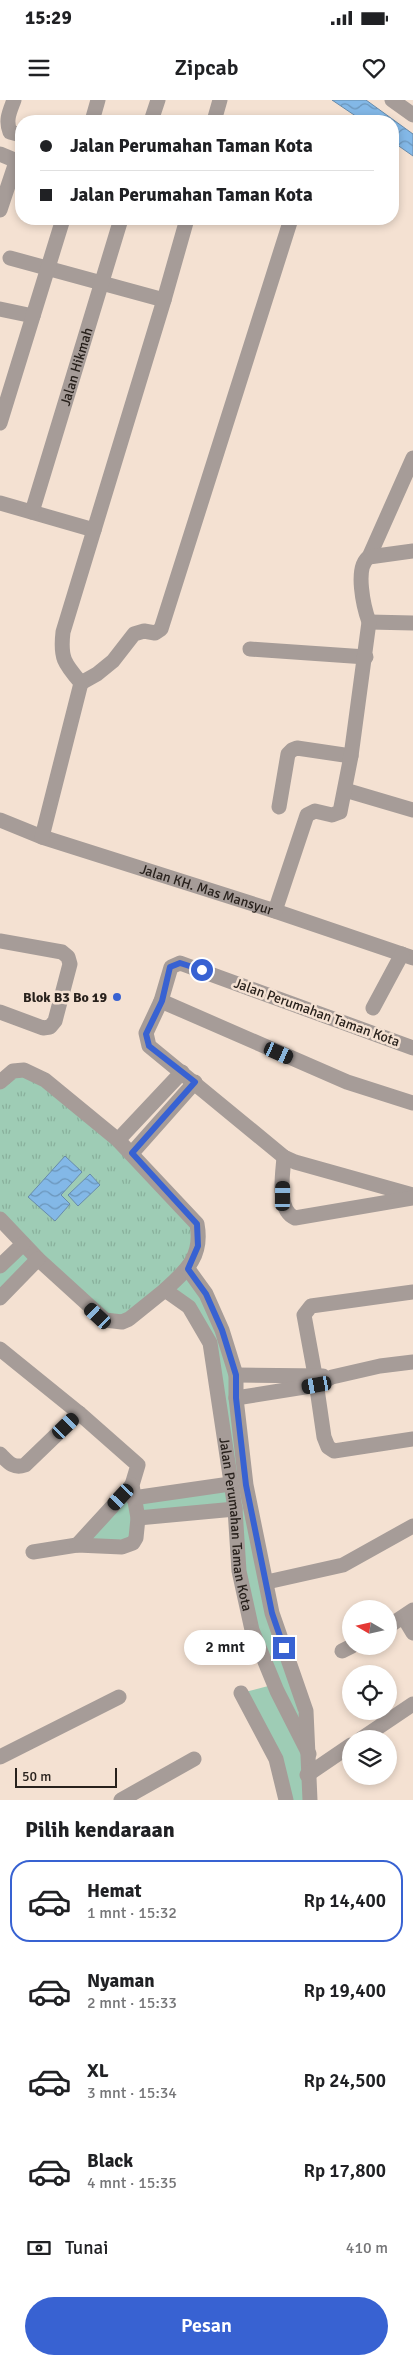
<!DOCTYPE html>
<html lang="id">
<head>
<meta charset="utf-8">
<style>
	body { margin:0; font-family:Signika,sans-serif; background:#f2f2f2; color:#202124; height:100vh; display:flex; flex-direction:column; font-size:19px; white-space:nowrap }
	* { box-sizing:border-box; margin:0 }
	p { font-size:16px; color:#757577 }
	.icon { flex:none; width:28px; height:28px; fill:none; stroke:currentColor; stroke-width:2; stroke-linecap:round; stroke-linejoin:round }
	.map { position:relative; height:1700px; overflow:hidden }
	.panel { display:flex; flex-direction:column; background:#fff; flex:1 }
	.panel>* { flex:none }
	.hud { position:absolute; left:15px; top:15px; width:384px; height:110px; border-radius:20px; box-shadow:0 2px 8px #0003; display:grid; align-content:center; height:110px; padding:0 25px; background:#fff }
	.needle { width:32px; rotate:279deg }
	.buttons { position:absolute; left:342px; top:1500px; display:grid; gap:10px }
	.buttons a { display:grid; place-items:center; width:55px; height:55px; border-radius:50%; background:#fff; box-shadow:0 2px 8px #0003; font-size:25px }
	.scale { position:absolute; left:15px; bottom:12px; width:102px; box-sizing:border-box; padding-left:5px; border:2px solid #28211c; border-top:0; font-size:14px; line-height:18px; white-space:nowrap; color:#28211c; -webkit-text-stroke:4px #f4e1d2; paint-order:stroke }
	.end { position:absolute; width:22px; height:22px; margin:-11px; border:6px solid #3862d2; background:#fff; box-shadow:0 0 0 2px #fff }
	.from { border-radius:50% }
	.bubble { position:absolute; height:35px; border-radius:18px; background:#fff; box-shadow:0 2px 8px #0003; font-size:16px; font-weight:600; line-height:35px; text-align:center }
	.car { position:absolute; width:15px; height:30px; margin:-15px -8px; border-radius:6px; box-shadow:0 0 4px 1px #0007; background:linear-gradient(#222 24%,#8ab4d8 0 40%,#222 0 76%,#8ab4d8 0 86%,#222 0) }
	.hud b { display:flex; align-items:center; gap:18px; height:48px; font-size:19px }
	.hud b+b { border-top:1px solid #e0e0e0 }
	.hud i { width:12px; height:12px; background:#202124 }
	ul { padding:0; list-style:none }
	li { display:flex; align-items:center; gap:15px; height:82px; margin:0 10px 8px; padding:0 15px; border:2px solid transparent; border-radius:20px }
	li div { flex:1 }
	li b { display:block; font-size:19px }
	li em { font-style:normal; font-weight:600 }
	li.on { border-color:#3862d2 }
	li>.icon { width:45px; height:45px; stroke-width:1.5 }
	h2 { padding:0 25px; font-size:22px; line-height:60px }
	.pay { display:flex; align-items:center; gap:12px; height:55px; padding:0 25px; font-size:19px }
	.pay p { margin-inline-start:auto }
	.button { display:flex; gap:10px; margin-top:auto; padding:10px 25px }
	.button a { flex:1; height:58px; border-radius:30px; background:#3862d2; color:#fff; font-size:20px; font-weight:600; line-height:58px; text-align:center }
	.status { display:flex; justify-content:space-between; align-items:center; height:35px; padding:0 25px; background:#fff; direction:ltr }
	.status svg { height:14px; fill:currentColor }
	header { display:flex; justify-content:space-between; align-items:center; height:65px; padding:0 25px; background:#fff; font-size:22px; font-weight:600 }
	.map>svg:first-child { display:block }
	.green { fill:#9eccb5 }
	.park { fill:url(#park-tufts) }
	.water { fill:url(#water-waves); stroke:#688baa }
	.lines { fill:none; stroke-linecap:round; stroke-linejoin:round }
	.minor { stroke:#a69c98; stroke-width:15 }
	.route { stroke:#3862d2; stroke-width:6 }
	.poi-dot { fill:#3862d2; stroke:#f4e1d2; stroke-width:2 }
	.labels { text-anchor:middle; stroke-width:5; stroke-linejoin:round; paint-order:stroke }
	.street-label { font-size:14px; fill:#28211c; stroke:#f4e1d2 }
	.poi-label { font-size:14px; font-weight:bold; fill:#28211c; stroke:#f4e1d2; text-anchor:end }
</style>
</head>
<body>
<div class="status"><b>15:29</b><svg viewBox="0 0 49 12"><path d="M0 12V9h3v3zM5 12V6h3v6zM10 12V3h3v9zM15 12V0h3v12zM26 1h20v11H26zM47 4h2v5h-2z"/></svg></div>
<header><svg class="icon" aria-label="menu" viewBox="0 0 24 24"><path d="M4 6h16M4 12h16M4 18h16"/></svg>Zipcab<svg class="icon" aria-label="heart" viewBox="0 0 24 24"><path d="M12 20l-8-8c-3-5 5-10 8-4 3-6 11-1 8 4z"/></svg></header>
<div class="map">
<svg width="413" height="1700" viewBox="0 0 413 1700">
	<defs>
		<pattern id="park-tufts" width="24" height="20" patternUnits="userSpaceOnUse" patternTransform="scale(1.25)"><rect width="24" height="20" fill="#9eccb5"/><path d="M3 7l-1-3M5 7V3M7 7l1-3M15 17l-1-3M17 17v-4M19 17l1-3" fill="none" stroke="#88af9b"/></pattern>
		<pattern id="water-waves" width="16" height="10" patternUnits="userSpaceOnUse" patternTransform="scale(1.25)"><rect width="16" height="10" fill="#83b8e7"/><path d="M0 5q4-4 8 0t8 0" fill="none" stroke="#6b95ba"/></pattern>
	</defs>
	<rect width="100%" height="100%" fill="#f4e1d2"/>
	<path class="green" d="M23,1144L38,1159L0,1198V1166Z
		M188,1169L222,1230L246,1385L295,1583L310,1700H286L241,1593L272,1585L255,1538L235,1409L138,1418L136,1438L77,1445L132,1385L133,1397L230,1383L210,1243L165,1190Z"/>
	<path class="park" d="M13,971L45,980L197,1124L188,1169L115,1222L0,1119V982Z"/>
	<path class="water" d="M332,0H366L413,34V56L393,42L392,21H363Z
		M65,1056L82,1072L61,1095L70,1104L55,1121L28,1097Z
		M90,1074L100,1085L78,1106L68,1095Z"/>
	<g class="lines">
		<g class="minor">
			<path d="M14,0C10,11 5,20 10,32L21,35"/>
			<path d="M392,0L413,15"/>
			<path d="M92,21L98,0"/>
			<path d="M151,21L158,0"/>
			<path d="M214,21L220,0"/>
			<path d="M0,54L12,59L15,65L0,110"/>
			<path d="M10,158L164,200"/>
			<path d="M0,209L33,216"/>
			<path d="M0,323L63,119"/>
			<path d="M0,403L94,430"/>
			<path id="s1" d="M32,412L121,119"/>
			<path d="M369,457L413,358"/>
			<path d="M369,522L413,523"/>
			<path d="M250,549L366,557"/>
			<path d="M81,583L97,574L113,561L134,534L144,531L155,533L161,529L291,119"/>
			<path d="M345,690L413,710"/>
			<path d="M279,707L288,654L292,650L297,648L351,656"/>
			<path id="s2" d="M0,720L42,737L275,811L413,858"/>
			<path d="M42,737L81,583C64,563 60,558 63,532L164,200L187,119"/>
			<path d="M275,811L307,715L315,711L332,715L340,712L351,656L369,522C364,508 354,467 369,457L413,451"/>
			<path d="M0,841L62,852L68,857L70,864L55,921L50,927L43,928L0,912"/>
			<path d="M161,901L347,982L413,1003"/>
			<path d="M373,908L402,854"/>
			<path d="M413,948L180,863L171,867L161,901L146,933L149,946L284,1057L295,1062L413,1095"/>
			<path d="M0,982L13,971L24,970L45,980L118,1040L197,1124C203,1156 187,1170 165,1190"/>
			<path d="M118,1040L182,972"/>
			<path d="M132,1053L195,982"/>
			<path d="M284,1057C283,1073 276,1110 295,1118L413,1098"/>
			<path id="s3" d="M0,1119L38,1159L105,1220L122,1222L129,1219L165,1190L189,1207L210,1243L235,1409L239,1471L252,1530L277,1591L309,1654"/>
			<path d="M0,1166L23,1144"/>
			<path d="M188,1169L206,1194L222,1230L236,1275V1298L246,1385L272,1513L306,1611L310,1700"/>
			<path d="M413,1192L311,1206L304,1215L315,1275L324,1337L328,1347L334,1351L413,1339"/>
			<path d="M0,1198L38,1159"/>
			<path d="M0,1249L79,1313L138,1365L132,1385L138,1418L136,1438L133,1443L122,1447L77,1445L33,1452"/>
			<path d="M236,1275L323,1276"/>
			<path d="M236,1298L317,1285L332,1277L380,1266L413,1262"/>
			<path d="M0,1354C8,1362 13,1369 25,1365L79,1313"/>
			<path d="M133,1398L230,1384"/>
			<path d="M138,1418L235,1409"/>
			<path d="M77,1445L132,1385"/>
			<path d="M267,1482L343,1465L413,1426"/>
			<path d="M404,1518L413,1533"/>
			<path d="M389,1526L413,1510"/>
			<path d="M342,1551L352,1546"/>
			<path d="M241,1593L276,1659L286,1700"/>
			<path d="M361,1639L413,1604"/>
			<path d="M0,1657L119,1597"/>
			<path d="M307,1675L351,1645"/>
			<path d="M121,1700L194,1659"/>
		</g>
	</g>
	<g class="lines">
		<path class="route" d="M202,870L180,863L170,867L162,901L146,934L149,946L195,982L132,1053L197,1124L198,1146L188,1169L206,1194L222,1230L236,1275V1298L246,1385L272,1513L284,1548"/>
	</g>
	<circle class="poi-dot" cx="117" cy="897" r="5"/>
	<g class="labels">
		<g class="street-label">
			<text dy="5" stroke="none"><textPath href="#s1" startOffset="152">Jalan Hikmah</textPath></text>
			<text dy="5" stroke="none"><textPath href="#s2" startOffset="218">Jalan KH. Mas Mansyur</textPath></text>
			<text transform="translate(317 912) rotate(20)" y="5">Jalan Perumahan Taman Kota</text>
			<text dy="5" stroke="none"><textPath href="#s3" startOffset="471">Jalan Perumahan Taman Kota</textPath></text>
		</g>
		<g class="poi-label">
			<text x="107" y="902">Blok B3 Bo 19</text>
		</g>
	</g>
</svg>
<div class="buttons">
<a><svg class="needle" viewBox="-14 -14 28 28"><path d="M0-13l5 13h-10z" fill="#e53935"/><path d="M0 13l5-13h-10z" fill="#757577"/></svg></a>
<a><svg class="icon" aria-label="locate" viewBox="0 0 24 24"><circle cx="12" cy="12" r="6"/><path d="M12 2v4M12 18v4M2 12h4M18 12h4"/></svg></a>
<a><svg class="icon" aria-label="layers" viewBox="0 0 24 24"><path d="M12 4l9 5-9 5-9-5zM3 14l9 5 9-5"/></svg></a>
</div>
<div class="scale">50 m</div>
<i class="end from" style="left:202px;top:870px"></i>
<i class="end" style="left:284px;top:1548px"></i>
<div class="bubble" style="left:184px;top:1530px;width:82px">2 mnt</div>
<i class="car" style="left:279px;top:953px;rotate:114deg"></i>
<i class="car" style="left:283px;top:1096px;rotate:1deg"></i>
<i class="car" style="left:98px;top:1216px;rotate:313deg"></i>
<i class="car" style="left:317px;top:1285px;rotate:260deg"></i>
<i class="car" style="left:66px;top:1326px;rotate:46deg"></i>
<i class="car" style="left:121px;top:1397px;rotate:223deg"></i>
<div class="hud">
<b><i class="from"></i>Jalan Perumahan Taman Kota</b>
<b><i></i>Jalan Perumahan Taman Kota</b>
</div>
</div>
<section class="panel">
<h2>Pilih kendaraan</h2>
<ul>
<li class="on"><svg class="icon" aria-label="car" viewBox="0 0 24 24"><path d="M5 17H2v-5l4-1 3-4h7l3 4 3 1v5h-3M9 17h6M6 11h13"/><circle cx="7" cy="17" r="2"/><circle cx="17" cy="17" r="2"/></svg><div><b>Hemat</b><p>1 mnt · 15:32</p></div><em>Rp 14,400</em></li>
<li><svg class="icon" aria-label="car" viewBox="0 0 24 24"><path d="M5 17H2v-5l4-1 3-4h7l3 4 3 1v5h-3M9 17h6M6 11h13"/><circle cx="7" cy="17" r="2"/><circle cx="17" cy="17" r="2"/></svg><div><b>Nyaman</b><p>2 mnt · 15:33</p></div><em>Rp 19,400</em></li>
<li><svg class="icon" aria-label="car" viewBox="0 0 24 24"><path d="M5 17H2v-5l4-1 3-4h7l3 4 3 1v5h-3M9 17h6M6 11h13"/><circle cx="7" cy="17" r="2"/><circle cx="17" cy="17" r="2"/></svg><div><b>XL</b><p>3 mnt · 15:34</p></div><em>Rp 24,500</em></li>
<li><svg class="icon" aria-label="car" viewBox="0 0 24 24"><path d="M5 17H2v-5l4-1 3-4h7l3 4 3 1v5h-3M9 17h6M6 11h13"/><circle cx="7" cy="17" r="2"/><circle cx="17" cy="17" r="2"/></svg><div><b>Black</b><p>4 mnt · 15:35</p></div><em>Rp 17,800</em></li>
</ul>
<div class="pay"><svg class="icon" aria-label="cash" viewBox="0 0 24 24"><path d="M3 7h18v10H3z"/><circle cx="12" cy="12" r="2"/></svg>Tunai<p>410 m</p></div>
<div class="button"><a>Pesan</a></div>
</section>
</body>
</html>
